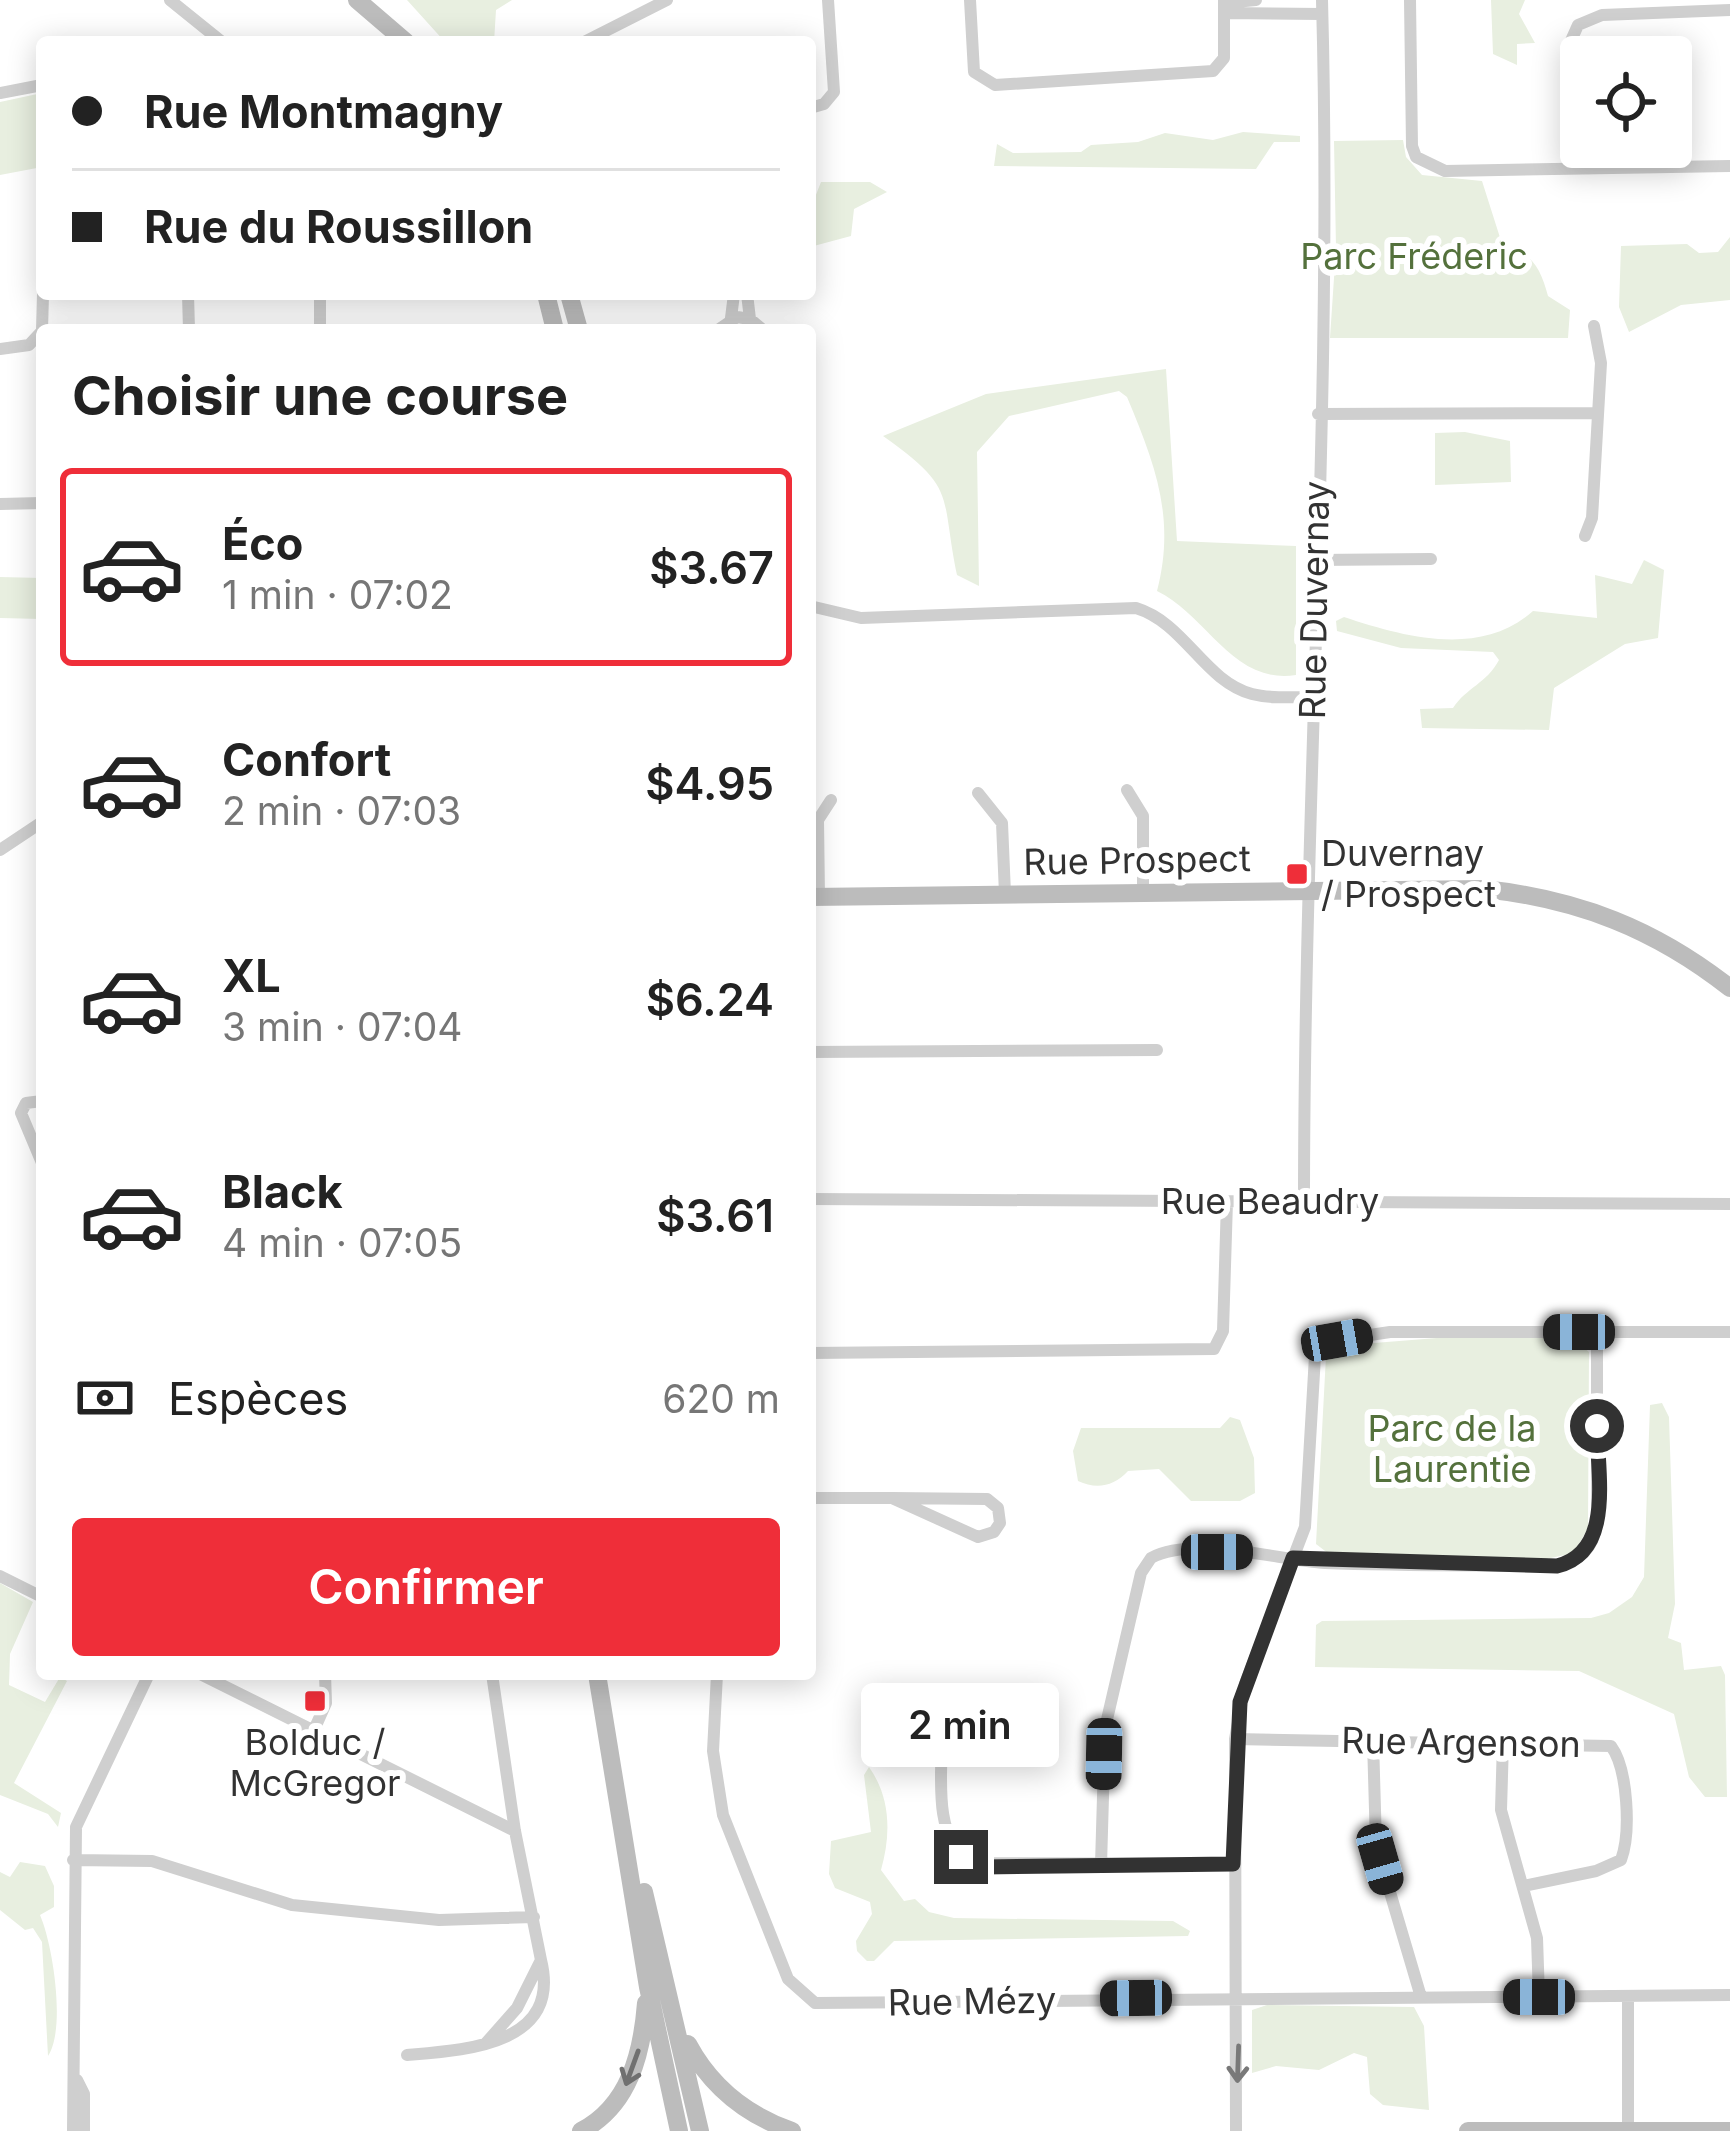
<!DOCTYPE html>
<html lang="fr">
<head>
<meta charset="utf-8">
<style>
	body { margin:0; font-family:Inter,sans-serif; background:#f2f2f2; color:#222; height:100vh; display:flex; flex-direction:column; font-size:45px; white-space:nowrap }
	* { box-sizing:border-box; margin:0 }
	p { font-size:39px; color:#767676 }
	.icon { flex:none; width:66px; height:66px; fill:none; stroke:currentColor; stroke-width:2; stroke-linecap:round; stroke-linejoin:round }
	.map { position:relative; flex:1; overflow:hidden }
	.details { position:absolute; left:36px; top:324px; width:780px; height:1356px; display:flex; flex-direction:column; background:#fff; border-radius:12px; box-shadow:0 6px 30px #0003 }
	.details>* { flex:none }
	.hud { position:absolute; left:36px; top:36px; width:780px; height:264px; border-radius:12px; box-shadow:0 6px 30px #0003; display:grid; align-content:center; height:264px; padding:0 36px; background:#fff }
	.controls { position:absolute; left:1560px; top:36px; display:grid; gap:24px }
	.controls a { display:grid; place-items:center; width:132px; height:132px; border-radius:12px; background:#fff; box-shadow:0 6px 30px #0003; font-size:60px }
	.end { position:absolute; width:54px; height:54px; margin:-27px; border:15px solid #323232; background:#fff; box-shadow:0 0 0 6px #fff }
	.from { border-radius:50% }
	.bubble { position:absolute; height:84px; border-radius:12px; background:#fff; box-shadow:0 6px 30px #0003; font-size:39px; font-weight:600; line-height:84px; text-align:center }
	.car { position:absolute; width:36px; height:72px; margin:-36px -18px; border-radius:15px; box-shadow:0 0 9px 3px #0007; background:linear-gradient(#222 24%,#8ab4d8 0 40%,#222 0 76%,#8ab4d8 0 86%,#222 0) }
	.hud b { display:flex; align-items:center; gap:42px; height:114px; font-size:45px }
	.hud b+b { border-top:3px solid #e0e0e0 }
	.hud i { width:30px; height:30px; background:#222 }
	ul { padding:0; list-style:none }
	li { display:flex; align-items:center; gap:36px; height:198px; margin:0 24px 18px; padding:0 12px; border:6px solid transparent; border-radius:12px }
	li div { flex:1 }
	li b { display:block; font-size:45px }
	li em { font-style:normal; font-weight:600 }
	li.on { border-color:#ef2e39 }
	li>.icon { width:108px; height:108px; stroke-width:1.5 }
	h2 { padding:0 36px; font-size:54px; line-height:144px }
	.pay { display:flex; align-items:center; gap:30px; height:132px; padding:0 36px; font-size:45px }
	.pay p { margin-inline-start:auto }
	.button { display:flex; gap:24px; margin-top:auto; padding:24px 36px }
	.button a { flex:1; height:138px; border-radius:12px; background:#ef2e39; color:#fff; font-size:48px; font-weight:600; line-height:138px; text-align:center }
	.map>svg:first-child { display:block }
	.green { fill:#e8efe0 }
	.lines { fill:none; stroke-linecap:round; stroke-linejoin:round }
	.street { stroke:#cfcfcf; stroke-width:12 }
	.secondary { stroke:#bcbcbc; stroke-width:18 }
	.oneway { stroke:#797979 }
	.oneway2 { stroke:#707070 }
	.route { stroke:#323232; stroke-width:15 }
	.poi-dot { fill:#ef2e39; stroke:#fff; stroke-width:4.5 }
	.labels { text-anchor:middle; stroke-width:12; stroke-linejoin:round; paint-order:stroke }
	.park-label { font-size:36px; fill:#54713c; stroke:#fff }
	.street-label { font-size:36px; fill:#323232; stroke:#fff }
	.poi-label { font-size:36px; fill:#323232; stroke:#fff; text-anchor:start }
</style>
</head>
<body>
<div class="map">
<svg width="1730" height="2131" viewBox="0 0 1730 2131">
	<rect width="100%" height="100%" fill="#fff"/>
	<path class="green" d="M407,0H512L496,10L494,42H445Z
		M1491,0H1525L1519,14L1535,43L1517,44V65L1493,54Z
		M42,93V167L0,175V102Z
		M1243,132L1300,136V142H1274L1256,169L994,166L997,144L1013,153L1081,152L1091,145L1138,142L1165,133L1213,140Z
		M1403,140L1406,157L1422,175L1482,181L1503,247C1531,250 1541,269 1548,296L1570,310L1568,338H1330L1336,248L1334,141Z
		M821,182H870L887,192L854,209L851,236L810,247V210Z
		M1730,237V300L1681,305L1629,332L1619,307L1621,246L1687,244L1699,253L1718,252Z
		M1166,369L1177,541L1296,546V675C1233,685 1207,615 1157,591C1176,518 1155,464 1127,397L1119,391L1009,416L977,452L979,586L957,575C940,493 958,489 883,436L986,394Z
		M1465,432L1510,441L1511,482L1435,485V433Z
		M1644,560L1664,570L1658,638L1625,644L1554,688L1549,730L1422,728L1420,709L1453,708C1466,688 1487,683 1499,660L1493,652L1401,648L1337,631L1336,621L1344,617C1404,637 1481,658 1533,611L1597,618L1595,575L1632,584Z
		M0,577L42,578V619L0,618Z
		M1437,1338H1572L1589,1352L1588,1528L1574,1553L1546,1559L1329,1554L1316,1544L1326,1356L1349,1345Z
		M1662,1403L1669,1417L1675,1604L1668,1638L1681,1643L1684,1670L1721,1666L1725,1675L1727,1797H1705L1689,1777L1674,1714L1579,1671L1315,1667L1316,1625L1322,1621L1591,1618L1609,1613L1632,1597L1644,1577L1650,1405Z
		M1230,1417L1240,1420L1254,1458L1255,1493L1240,1501H1191L1159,1469L1128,1471C1114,1486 1097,1490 1078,1481L1073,1451L1081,1428H1220Z
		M0,1583L33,1602L10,1654L9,1685L45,1702L60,1677L67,1681L14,1783L61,1813L58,1827L48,1814L0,1795Z
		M869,1767C891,1798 891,1835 881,1870L904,1901L915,1899L929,1912L954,1918L1173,1921L1190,1931L1188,1936L894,1941L874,1961H867L857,1951L856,1941L872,1914L870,1902L835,1888L829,1874L831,1841L871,1832L864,1775Z
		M20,1862L45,1866L54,1886V1907L40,1915C53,1945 66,2029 48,2056L42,1942L33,1928L25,1930L0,1910V1872L10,1877Z
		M1267,2005L1414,2007L1424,2026L1429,2110L1383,2105L1370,2094L1367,2057L1354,2053L1319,2070L1276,2066L1252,2073V2010Z"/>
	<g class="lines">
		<path class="street" d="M170,0L222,42
			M970,0L974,72L995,85L1213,71L1224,58V0
			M1410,0L1412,146L1416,157L1445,171L1730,166
			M1224,3L1256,0
			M1225,13L1322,14
			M584,42L667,0
			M0,93L42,85
			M810,108L824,104L834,92L828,0
			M1571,169L1570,43L1578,25L1602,15L1730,10
			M188,294L189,330
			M320,294V330
			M747,294L750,319
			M731,318L734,294
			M42,330L43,294
			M718,330L737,317L750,319L763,330
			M0,349L29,345L42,331
			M1318,414L1598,413
			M0,504L42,503
			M1585,536L1592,518L1601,363L1594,326
			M1315,560L1431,559
			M810,606L861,618L1136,608C1185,623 1204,681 1252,694C1271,699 1292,697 1311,697
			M1127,790L1143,816V893
			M978,793L1002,823L1005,894
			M0,850L42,822
			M819,897L818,820L831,800
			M810,1052L1157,1050
			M42,1101L26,1103L21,1113L42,1163
			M810,1199L1730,1204
			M1304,1201C1304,801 1333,400 1322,0
			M810,1353L1214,1349L1223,1331L1227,1201
			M810,1498H892
			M892,1498L987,1499L998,1508L1000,1523L994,1532L978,1537Z
			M0,1576L42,1597
			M200,1674L515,1831
			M492,1674L515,1831L541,1960
			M717,1674L713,1751L723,1815L788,1979L815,2003L1730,1995
			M941,1696C948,1744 924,1832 970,1863L1233,1864
			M314,1730L326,1703L325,1674
			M1235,1739L1611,1746C1628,1769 1631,1833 1621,1860L1596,1871L1523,1886
			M1373,1740L1376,1845L1421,1997
			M1503,1742L1501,1810L1537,1938L1539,1997
			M73,1860L152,1861L292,1905L439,1920L534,1917
			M1101,1865L1105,1728L1141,1573L1151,1558C1195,1535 1278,1560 1325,1563C1402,1566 1480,1565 1557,1566C1581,1561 1594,1547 1597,1523V1332
			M1628,1997V2131
			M407,2055C466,2050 562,2045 541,1960L517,2008L486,2043
			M77,2080L84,2094V2131
			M73,2131L76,1827L149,1674
			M1236,2131L1235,1739L1245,1684L1305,1527L1315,1356L1337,1340L1390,1332H1730"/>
		<path class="secondary" d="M357,0L406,42
			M546,294L555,330
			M569,294L579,330
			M810,897L1484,889C1578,899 1655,929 1730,988
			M597,1674L648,1987L679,2131
			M644,1892L700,2131
			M688,2044C711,2087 746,2115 792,2131
			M581,2131C629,2106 642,2054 646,2003
			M1468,2131H1730"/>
	</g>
	<defs><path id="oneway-shaft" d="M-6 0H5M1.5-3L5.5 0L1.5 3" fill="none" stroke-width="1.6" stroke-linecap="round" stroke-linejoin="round" transform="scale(3)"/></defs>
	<use class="oneway" href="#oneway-shaft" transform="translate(1238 2064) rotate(92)"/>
	<use class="oneway2" href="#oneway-shaft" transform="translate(632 2068) rotate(110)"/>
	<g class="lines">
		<path class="route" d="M961,1857L982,1867L1233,1864L1240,1702L1293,1558L1557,1566C1615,1552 1597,1473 1597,1426"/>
	</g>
	<g class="poi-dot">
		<rect x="1285" y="862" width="24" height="24" rx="6"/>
		<rect x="303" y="1689" width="24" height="24" rx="6"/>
	</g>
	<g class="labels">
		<g class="park-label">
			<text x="1414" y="269">Parc Fréderic</text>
			<text x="1452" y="1441">Parc de la<tspan x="1452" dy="41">Laurentie</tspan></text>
		</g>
		<g class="street-label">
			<text transform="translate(1314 600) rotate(-89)" y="13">Rue Duvernay</text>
			<text transform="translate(1137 860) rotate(-1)" y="13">Rue Prospect</text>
			<text x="1270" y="1214">Rue Beaudry</text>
			<text transform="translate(1461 1742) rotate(1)" y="13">Rue Argenson</text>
			<text transform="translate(972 2001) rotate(-1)" y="13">Rue Mézy</text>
		</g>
		<g class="poi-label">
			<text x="1321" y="866">Duvernay<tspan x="1321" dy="41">/ Prospect</tspan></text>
			<text x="315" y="1755" text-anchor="middle">Bolduc /<tspan x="315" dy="41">McGregor</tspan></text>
		</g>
	</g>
</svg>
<div class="controls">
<a><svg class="icon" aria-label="locate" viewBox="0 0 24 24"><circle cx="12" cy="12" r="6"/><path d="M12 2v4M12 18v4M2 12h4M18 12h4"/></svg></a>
</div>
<i class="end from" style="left:1597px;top:1426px"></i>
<i class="end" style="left:961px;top:1857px"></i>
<div class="bubble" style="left:861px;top:1683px;width:198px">2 min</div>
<i class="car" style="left:1579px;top:1332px;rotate:270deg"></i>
<i class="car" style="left:1337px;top:1340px;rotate:80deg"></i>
<i class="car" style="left:1217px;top:1552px;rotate:90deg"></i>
<i class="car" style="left:1104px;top:1754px;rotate:181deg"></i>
<i class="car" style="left:1380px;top:1859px;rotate:164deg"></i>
<i class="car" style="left:1539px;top:1997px;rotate:270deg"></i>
<i class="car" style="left:1136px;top:1998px;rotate:269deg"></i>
<div class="hud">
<b><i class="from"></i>Rue Montmagny</b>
<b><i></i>Rue du Roussillon</b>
</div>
<section class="details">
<h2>Choisir une course</h2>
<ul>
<li class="on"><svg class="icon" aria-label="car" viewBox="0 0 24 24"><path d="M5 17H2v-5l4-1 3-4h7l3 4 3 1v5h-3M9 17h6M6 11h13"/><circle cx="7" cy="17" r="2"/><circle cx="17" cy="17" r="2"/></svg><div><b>Éco</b><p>1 min · 07:02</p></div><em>$3.67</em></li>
<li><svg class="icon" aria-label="car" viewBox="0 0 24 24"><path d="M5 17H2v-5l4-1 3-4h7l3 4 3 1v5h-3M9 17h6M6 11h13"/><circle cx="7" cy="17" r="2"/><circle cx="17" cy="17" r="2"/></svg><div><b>Confort</b><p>2 min · 07:03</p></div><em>$4.95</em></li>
<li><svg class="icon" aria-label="car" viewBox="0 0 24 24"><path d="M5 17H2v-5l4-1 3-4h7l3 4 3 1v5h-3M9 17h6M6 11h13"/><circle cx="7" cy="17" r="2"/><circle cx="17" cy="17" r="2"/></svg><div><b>XL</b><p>3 min · 07:04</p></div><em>$6.24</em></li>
<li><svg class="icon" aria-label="car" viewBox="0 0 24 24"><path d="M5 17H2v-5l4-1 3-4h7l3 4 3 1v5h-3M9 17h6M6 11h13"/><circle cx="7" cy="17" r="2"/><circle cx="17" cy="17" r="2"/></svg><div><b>Black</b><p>4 min · 07:05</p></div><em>$3.61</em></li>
</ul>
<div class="pay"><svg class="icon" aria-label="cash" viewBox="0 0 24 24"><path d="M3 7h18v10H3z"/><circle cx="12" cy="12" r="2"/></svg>Espèces<p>620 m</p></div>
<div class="button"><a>Confirmer</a></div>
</section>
</div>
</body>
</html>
